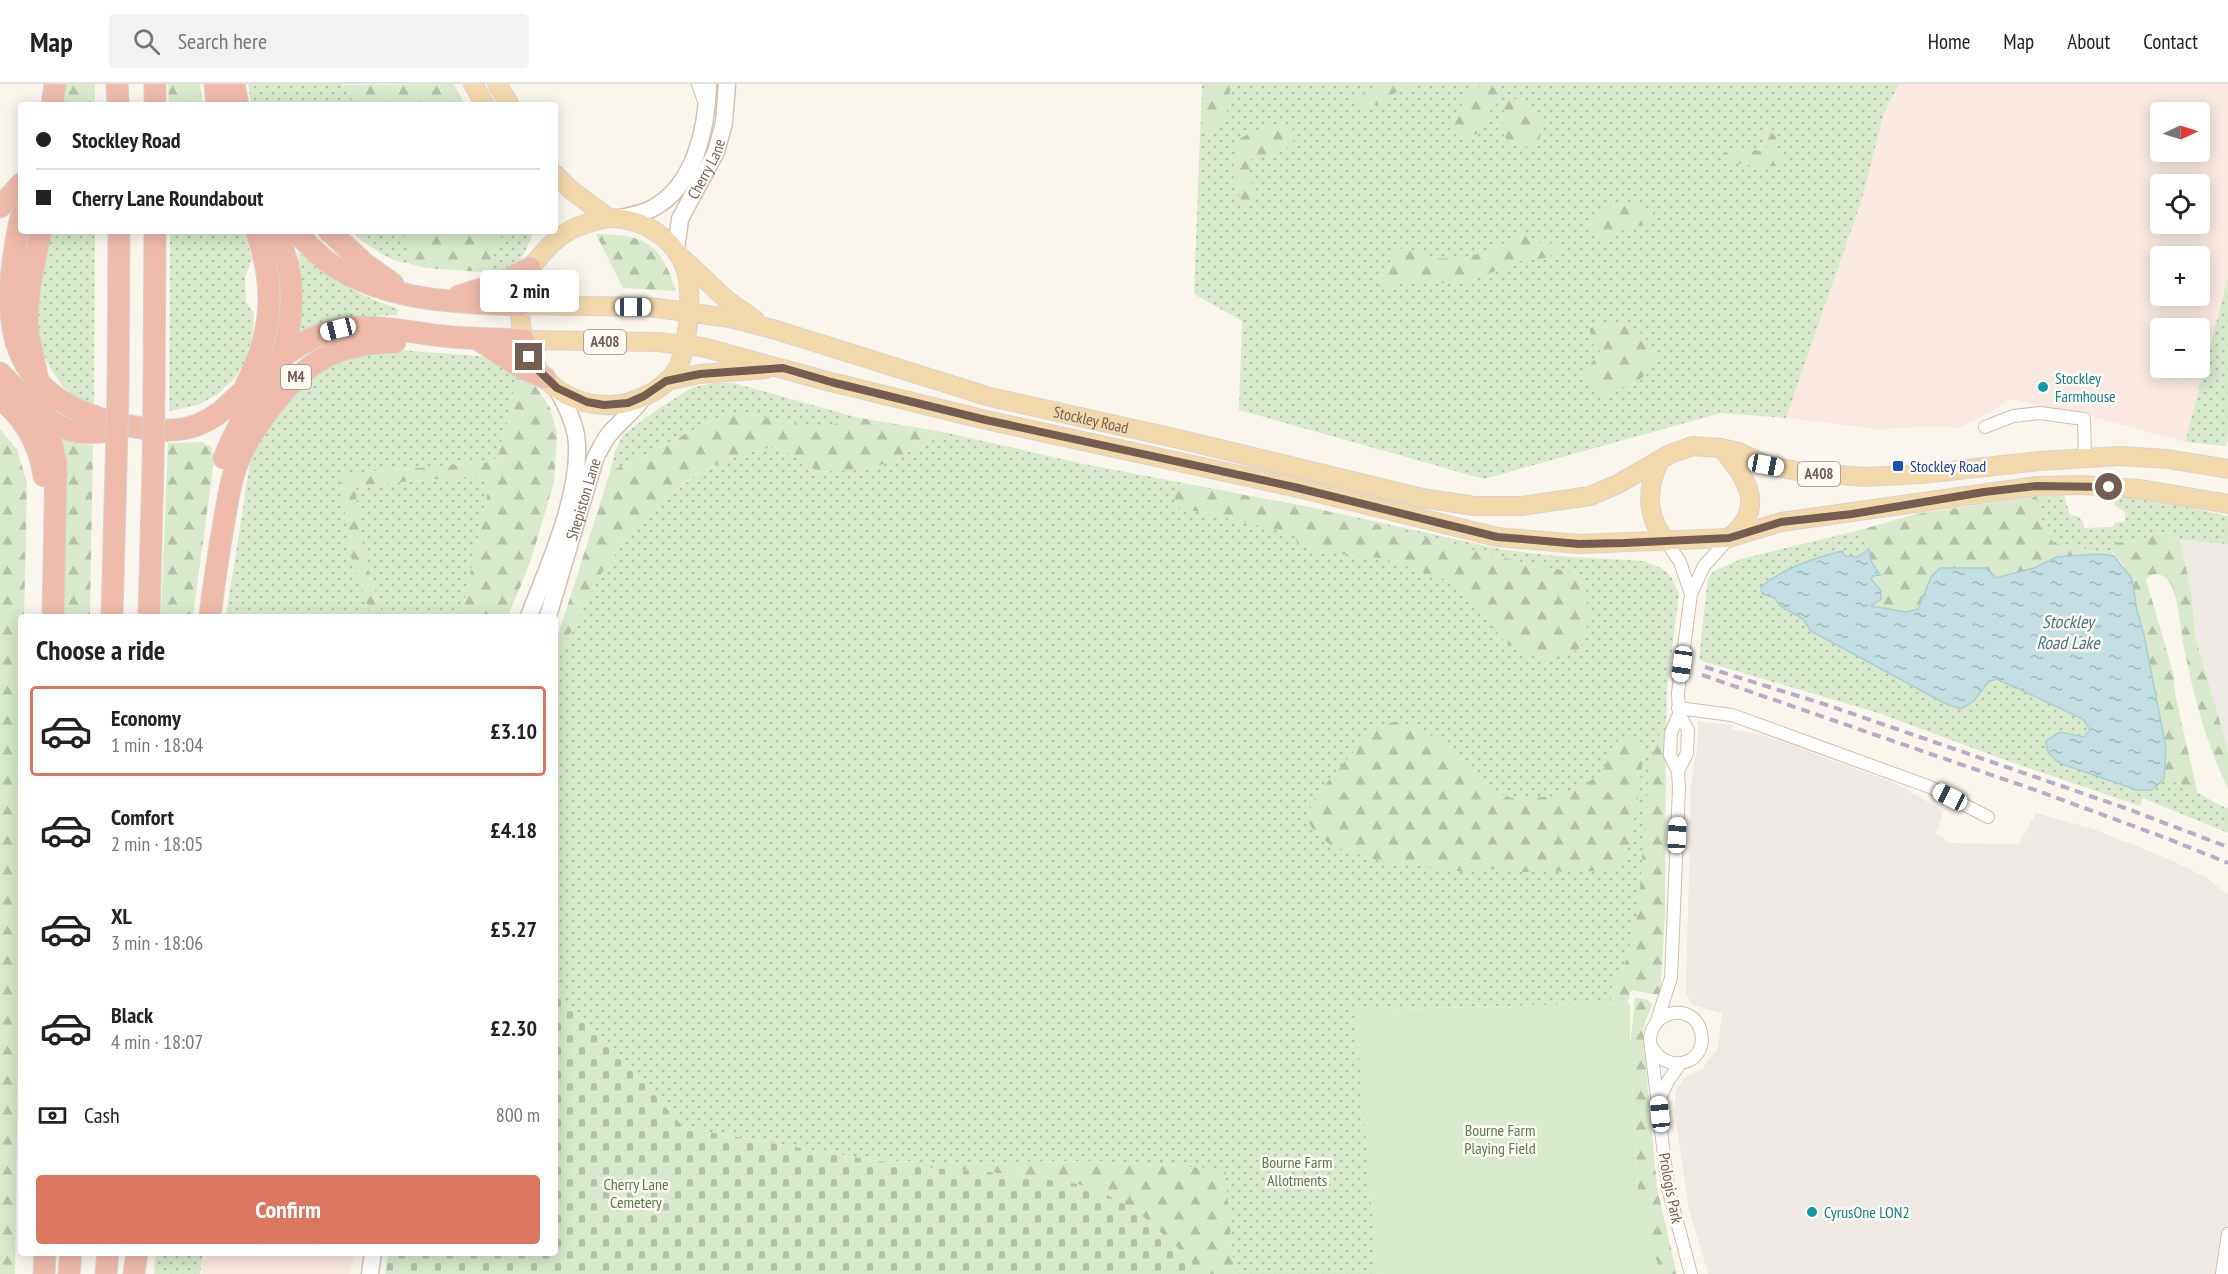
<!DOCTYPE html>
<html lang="en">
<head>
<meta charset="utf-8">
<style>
	body { margin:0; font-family:"PT Sans Narrow",sans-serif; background:#f2f2f2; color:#222; height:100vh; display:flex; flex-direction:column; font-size:22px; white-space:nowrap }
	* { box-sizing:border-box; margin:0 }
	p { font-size:20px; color:#767676 }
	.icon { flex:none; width:33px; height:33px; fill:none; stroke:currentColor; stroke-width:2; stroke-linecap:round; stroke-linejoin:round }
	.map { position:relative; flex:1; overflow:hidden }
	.sheet { position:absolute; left:18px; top:530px; width:540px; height:642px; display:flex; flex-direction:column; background:#fff; border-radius:6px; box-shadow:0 3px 15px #0003 }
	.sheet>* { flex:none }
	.guide { position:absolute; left:18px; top:18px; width:540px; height:132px; border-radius:6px; box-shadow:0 3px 15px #0003; display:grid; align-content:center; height:132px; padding:0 18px; background:#fff }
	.needle { width:39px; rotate:86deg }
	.controls { position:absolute; left:2150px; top:18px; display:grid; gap:12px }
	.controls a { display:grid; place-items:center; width:60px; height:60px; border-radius:6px; background:#fff; box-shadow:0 3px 15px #0003; font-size:30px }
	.end { position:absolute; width:27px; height:27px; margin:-14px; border:8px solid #765d51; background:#fff; box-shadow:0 0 0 3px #fff }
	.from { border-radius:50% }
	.bubble { position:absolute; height:42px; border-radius:6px; background:#fff; box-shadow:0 3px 15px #0003; font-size:20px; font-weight:800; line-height:42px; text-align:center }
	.car { position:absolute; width:18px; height:36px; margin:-18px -9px; border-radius:8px; box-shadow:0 0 4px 2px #0007; background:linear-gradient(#fff 24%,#345 0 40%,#fff 0 76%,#345 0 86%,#fff 0) }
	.guide b { display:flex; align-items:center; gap:21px; height:57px; font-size:22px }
	.guide b+b { border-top:2px solid #e0e0e0 }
	.guide i { width:15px; height:15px; background:#222 }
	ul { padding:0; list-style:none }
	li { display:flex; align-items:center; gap:18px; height:90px; margin:0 12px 9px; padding:0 6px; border:3px solid transparent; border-radius:6px }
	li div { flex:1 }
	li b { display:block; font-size:22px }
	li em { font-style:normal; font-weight:800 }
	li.on { border-color:#da775e }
	li>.icon { width:54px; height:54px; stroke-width:1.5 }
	h2 { padding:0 18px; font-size:27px; line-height:72px }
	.pay { display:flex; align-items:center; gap:15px; height:66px; padding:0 18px; font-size:22px }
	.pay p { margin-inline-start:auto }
	.primary-button { display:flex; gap:12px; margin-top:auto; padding:12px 18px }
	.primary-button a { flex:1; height:69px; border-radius:6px; background:#da775e; color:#fff; font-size:24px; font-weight:800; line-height:69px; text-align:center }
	header { display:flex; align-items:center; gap:36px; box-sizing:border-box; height:84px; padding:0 30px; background:#fff; border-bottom:2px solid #e0e0e0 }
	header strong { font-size:28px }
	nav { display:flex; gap:33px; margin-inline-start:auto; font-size:21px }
	.search { width:420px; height:54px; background:#f2f2f2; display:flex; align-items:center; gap:15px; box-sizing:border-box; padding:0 21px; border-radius:6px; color:#767676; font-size:22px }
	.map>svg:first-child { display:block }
	.commercial { fill:#fae9e2; fill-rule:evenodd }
	.industrial { fill:#eee9e5 }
	.grass { fill:url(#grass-dots) }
	.forest { fill:url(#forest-firs) }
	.cemetery { fill:url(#cemetery-stones) }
	.park { fill:#d8e9cc }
	.water { fill:url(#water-ripples); stroke:#a9cfd5; stroke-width:1.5 }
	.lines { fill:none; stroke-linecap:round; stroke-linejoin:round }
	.street-casing { stroke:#cdbeb3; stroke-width:14 }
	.secondary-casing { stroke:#d3c0b3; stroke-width:19 }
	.primary-casing { stroke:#d9d2ce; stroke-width:20 }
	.highway-casing { stroke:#d9d2ce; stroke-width:23 }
	.street { stroke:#fff; stroke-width:12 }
	.secondary { stroke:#fff; stroke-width:16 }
	.primary { stroke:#f3d8ac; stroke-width:18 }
	.highway { stroke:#efbbaa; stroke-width:21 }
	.rail { stroke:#b9abc6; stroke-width:4; stroke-dasharray:9 6; stroke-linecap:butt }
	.highway-bridge-casing { stroke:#d9d2ce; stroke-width:23; stroke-linecap:butt }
	.highway-bridge { stroke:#efbbaa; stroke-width:21 }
	.route { stroke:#765d51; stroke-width:8 }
	.culture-dot { fill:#0f9aa8; stroke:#fefaf3; stroke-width:2 }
	.transit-dot { fill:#1a4fb4; stroke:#fefaf3; stroke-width:2 }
	.labels { text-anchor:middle; stroke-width:5; stroke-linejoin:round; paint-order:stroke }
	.shield { fill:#fefaf3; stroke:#9f8c82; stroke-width:1.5 }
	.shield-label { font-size:15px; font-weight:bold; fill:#765d51 }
	.street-label { font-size:16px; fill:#765d51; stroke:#fefaf3 }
	.culture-label { font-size:16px; fill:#0d838f; stroke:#fefaf3; text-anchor:start }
	.transit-label { font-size:16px; fill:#164399; stroke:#fefaf3; text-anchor:start }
	.park-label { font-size:16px; fill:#587a4a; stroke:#fefaf3 }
	.water-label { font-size:18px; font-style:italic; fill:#48777f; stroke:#fefaf3 }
</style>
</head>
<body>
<header>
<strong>Map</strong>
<div class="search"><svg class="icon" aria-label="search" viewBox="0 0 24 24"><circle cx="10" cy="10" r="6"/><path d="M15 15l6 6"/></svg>Search here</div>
<nav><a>Home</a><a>Map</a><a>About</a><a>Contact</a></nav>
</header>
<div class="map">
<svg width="2228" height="1190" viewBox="0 0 2228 1190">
	<defs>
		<pattern id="grass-dots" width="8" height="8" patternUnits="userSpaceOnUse" patternTransform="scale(1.5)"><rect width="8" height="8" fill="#d8e9cc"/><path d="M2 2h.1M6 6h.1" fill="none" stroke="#b4c0a8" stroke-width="1.8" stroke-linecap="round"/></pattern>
		<pattern id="forest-firs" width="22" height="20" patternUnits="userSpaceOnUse" patternTransform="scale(1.5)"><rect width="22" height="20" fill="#d8e9cc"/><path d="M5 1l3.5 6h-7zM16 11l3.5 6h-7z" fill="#b4c0a8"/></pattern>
		<pattern id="cemetery-stones" width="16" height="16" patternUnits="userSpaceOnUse" patternTransform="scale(1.5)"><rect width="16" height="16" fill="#d8e9cc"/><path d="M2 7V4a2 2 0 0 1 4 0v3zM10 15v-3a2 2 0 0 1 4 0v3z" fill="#b4c0a8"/></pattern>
		<pattern id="water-ripples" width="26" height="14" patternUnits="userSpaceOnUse" patternTransform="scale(1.5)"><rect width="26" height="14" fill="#c2e0e4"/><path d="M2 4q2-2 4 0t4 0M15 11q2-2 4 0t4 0" fill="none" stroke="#a2b9bb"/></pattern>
	</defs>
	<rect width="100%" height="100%" fill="#fbf6ed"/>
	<path class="commercial" d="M1899,0H2228V194L2185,358L2098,334L2009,315L1993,327L1958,344L1940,342L1878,345L1786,334L1862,115L1884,29ZM2160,28H2199V68H2160ZM2160,100H2199V140H2160ZM2160,172H2199V212H2160ZM2160,244H2199V284H2160Z
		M204,1169V1168L355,1169L350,1190H201Z"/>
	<path class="industrial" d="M2180,456L2228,460V686L2202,608L2192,512Z
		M1698,637L1732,641V645L1763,651L1895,699L1942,726V734L1935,750L1951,759L2018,760L2036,729L2093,745L2164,773L2204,792L2228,811V1190H1708L1689,1125L1674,1026L1676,1006L1685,994L1703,984L1718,964L1722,929L1695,922L1689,917L1686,908L1691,701L1698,656Z"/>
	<path class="grass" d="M248,0H341L365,21H251Z
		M1202,0H1899L1884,29L1862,115L1786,334L1721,329L1484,395L1239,326L1242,237L1194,210Z
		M51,147H95L94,324C86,320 77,316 70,309C44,285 32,247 36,211C39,190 46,168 51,147Z
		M170,147H244L252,175L245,194L246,218L254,229L253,249L245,278L234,295L218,310L198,321L169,327Z
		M351,147H396L408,157V179C390,179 364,159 351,147Z
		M503,147H533L531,155L519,179L482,197V188L491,178Z
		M298,169C309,170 315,181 324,188C347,205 372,215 398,225L397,231L362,232L339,235L297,254C300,225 302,198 298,169Z
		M2228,194V353L2226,362L2185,358Z
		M400,266L491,273L517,292L498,373L491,378L340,390L371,532H226L252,366L262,349L318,286L364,268Z
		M714,299H734L855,333L819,345L751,330H725L610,388L615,367L623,351L656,326L693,303Z
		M948,349L1079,379L1314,424L1505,466L1555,472L1644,477L1663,485L1671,492L1679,510L1667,605L1660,911L1631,906L1627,919L1356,926L1377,1190H1234L1224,1085L1091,1077L945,1079L872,1076L684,1044L615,966L563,918L559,897L555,896V580L598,494L643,432L699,389L737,371L772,363L794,371L818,388L874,384Z
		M473,392L490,398L461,532H383L364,472L355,402Z
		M2064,411L2070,431L2078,432L2083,438L2084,444L2113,443L2114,439L2125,437V428L2116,422L2112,414C2141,410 2198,426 2228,432V460L2180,456L2166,448L2153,449L2142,457L2122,458L2111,466L2114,472C2094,469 2075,460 2054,460L2038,429L2037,412Z
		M1860,446L1869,465L1858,473L1828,471L1783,489L1775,514L1779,521L1803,535L1811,547L1946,620L1961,625L1989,597L1997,595L2083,635L2091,646L2084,653L2070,649L2053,675L2062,680L2137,706H2152L2164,695C2186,700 2207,715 2228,725V749L2143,714L2140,722L2011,678L1875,628L1699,576L1707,500L1709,493L1714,487L1741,475Z
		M156,1169H203L200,1190H154Z"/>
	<path class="forest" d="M66,0H95V21H63Z
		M168,0H200L203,21H169Z
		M454,0L465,21H365L361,18H354L340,1Z
		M1204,0H1230C1230,15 1228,26 1223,40L1204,49L1201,24L1205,3Z
		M1379,0H1418L1398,7L1372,23L1357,25L1353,16Z
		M1485,1L1496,4L1502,14L1493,22L1477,50L1458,55L1450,38C1456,26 1466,18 1470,5Z
		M1514,15C1528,16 1541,29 1541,44C1541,50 1539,57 1537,63C1499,66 1499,47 1506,16Z
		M1292,42L1295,54C1286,71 1265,72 1248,76L1250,95L1256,112L1246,124C1229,96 1232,87 1239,55C1256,45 1273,43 1292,42Z
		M1764,46L1771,48L1776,53L1777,66L1783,74L1782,82H1754L1722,76L1723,69L1756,66L1764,69L1767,62L1762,53Z
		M1615,120L1637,122L1655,128L1654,138L1617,148L1604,159L1591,149L1590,138L1596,131Z
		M396,147H503L491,178L482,188L426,184L408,179V157Z
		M1529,148L1533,157L1545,160L1553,159L1561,167L1545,174L1520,177L1485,191L1454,200L1405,196L1394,206L1379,202L1396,164C1410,165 1419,171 1432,173C1467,181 1499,161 1529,148Z
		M596,150C646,151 660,158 676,207L623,204Z
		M1597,240H1619L1637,245L1656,267L1649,289L1635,298L1602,312L1582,293L1600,267L1591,258L1590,245Z
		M517,292L531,296L540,309L550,324L557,349L554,398L530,479L508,532H461L490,398L473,392L355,402L364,472L383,532H371L350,470L340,390L491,378L498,373Z
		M725,330H751L819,345L855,333L948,349L874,384L818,388L794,371L772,363L737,371L698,389L643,432L598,494L555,580V561L610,388Z
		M0,345L17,365L27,399L24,532H21V745L15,1190H0Z
		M60,354L79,360L93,361L90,532H64Z
		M202,358L211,363L214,376L193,532H161L168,359Z
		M1179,399L1314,424L1524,479L1567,487L1585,499L1589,535L1581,563L1565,573L1546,578L1506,559L1456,499L1381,474L1322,468L1297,461L1296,450L1173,422Z
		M2037,412L2038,429L2054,460H2067L2100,470L2057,474L2034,484L1996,494L1986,484H1940L1918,525L1906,528L1870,522L1881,507L1871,495L1872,492L1879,491L1870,477L1869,465L1860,446L1916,430Z
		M2166,448L2180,456L2192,512L2196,556L2228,666V704C2207,663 2194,613 2185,568C2180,548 2180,524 2173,505C2168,492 2155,484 2146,496L2173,588L2176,614L2198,711L2179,699L2164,695L2166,663L2144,551L2124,482L2111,466L2112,459L2142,457L2153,449Z
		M1395,638C1447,642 1472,708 1518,715C1525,716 1534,714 1541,713C1552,712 1563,712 1572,707C1600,692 1604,690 1613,660L1622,655L1640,657L1645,664C1638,703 1636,742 1623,780L1606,787L1517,788L1490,785L1464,788L1376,776L1332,762L1315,748L1308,738L1312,718L1337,686L1375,645L1384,640Z
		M1666,648L1665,832L1660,911L1631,906L1627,919H1611L1610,909L1614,893L1625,880L1638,828L1648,701L1655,656L1660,650Z
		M1635,914L1646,915L1653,920L1646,935L1643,947L1644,961L1657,1104L1677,1190H1660L1638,1109L1630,961Z
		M872,1076L945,1079L1091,1077L1225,1085L1234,1190H1199L1188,1173L1078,1100L990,1088L932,1084Z"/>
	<path class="cemetery" d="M555,896L559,897L563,918L615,966L684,1044L872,1076L932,1084L990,1088L1078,1100L1103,1109L1137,1127L1188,1173L1199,1190H385L388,1169L555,1168Z"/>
	<path class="park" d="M1630,919V961L1638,1109L1660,1190H1377L1355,926Z"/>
	<path class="water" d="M1869,465L1871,477L1880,491L1873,492L1871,495L1881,507V515L1871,522L1906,528L1918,525L1931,493L1940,484H1986L1996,494L2034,484L2057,473L2100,470L2114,472L2132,495L2137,527L2144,551L2166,664L2164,695L2152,706H2137L2062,680C2051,674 2047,669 2046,657L2060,648L2084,653L2090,646L2083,635L1997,595L1989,597L1974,617L1961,625L1946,620L1811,547L1803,535L1779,521L1775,514L1762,510L1761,503C1783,484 1815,474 1842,467L1845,472L1858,473Z"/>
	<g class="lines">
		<defs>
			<path id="street" d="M698,0L705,20
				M1985,343L2013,332L2040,329L2084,335L2085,374
				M1666,457L1680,478L1691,510
				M1678,624L1732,631L1930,703L1988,733
				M1678,687L1687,669L1688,646L1679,630L1678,609L1691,510L1704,482L1729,454
				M1657,936L1671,894L1679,704L1678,687L1670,671L1671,649L1679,630
				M1653,965C1669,991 1708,979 1701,948C1694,918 1652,925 1650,955L1668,1104L1691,1190
				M1659,1016L1668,997L1680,980
				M2222,1190L2228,1150"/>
			<g id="secondary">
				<path d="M621,134C632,131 643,130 653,124C695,102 707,43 708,0"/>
				<path id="s1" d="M676,166L680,135L716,68L724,39L727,0"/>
				<path d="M529,532C548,483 584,404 576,351C573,335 565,319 557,305"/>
				<path id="s2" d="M548,532L595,375C600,365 604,355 612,347C624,334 634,327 644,312"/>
				<path d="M370,1190L373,1168"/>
			</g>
			<g id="primary">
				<path d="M473,0L485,21"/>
				<path d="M497,0L510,21"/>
				<path d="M555,90L571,106L609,134"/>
				<path d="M609,134C626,134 641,138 656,148C690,171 692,201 688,240C686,254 684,270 678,284C665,307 629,323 604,321C551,318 521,276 520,226C520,216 520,205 524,195C528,185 536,177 543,169C563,146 579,140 609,134Z"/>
				<path d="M682,174L728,217L755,236"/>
				<path id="s3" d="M520,221L650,223L730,234L776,246L990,313L1183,356L1422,414L1474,422H1522L1590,412L1618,400L1670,370L1693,362L1721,364L1739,368L1766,381L1802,388L1865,393L1922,390L2040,377L2120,372L2167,375L2228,385"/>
				<path d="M524,256L658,258L702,263L831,298L986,336L1294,403L1497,453L1579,460L1729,454L1781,438L2037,402L2081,401L2140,405L2228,420"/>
				<path d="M666,297L700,290L766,285"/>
				<path d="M1721,364C1745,391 1768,423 1730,453"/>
				<path d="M1659,378C1646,406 1646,432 1666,457"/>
			</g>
			<path id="highway" d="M117,0L118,21
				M155,0V21
				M215,0L217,21
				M234,0L238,21
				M52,21L55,0
				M0,123L21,100
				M21,132C0,231 1,309 113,338C141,345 174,352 202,339C219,332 231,318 244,306C271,282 299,255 334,246C369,238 407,248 442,252C469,255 497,255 524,256
				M41,147C33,181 25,215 28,250L56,380L53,532
				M295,147C307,159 318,172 332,181C387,217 457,219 520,221
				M329,147L364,179L393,200
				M459,212L501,199L530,184
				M479,256L519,282L545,294
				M0,289C22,310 46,343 78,348C92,350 107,347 120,346
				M246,301C273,249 276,202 256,147
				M118,306L119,147
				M154,306L155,147
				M0,314C25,335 39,359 44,392
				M224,374C230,360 236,346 244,333C253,319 265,306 273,291C294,252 301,184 272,147
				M112,532L116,384
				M149,532L153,382
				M210,532C214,499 219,466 225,432C228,416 230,399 236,383C243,362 255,345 268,327C304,279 334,259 395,258
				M44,1190L45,1168
				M69,1190L71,1168
				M106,1190L108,1168
				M134,1190L137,1168"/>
		</defs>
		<use href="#street" class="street-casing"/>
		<use href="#secondary" class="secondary-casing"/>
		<use href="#primary" class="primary-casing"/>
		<use href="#highway" class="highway-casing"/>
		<use href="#street" class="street"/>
		<use href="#secondary" class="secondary"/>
		<use href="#primary" class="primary"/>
		<use href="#highway" class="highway"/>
		<path class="rail" d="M1705,583L1827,621L2125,724L2228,763
			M1702,591L2038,707L2166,754L2228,779"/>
		<defs>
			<path id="highway-bridge" d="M153,382L154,306
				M116,384L118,306"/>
		</defs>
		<use href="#highway-bridge" class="highway-bridge-casing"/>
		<use href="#highway-bridge" class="highway-bridge"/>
	</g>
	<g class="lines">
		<path class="route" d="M529,273L534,282L557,304L587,318L604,321L628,319L644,312L666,297L700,290L783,284L831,298L986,336L1294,403L1497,453L1534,456L1579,460L1624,459L1729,454L1781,438L1852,430L1984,408L2037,402L2109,403"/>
	</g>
	<g class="culture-dot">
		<circle cx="2043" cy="303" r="6"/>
		<circle cx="1812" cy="1128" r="6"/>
	</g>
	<rect class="transit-dot" x="1892" y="376" width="12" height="12" rx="3"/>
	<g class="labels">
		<g class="shield">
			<rect x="584" y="246" width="42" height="24" rx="4.5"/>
			<rect x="281" y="281" width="30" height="24" rx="4.5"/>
			<rect x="1798" y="378" width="42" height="24" rx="4.5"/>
		</g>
		<g class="shield-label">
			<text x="605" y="263">A408</text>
			<text x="296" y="298">M4</text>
			<text x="1819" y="395">A408</text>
		</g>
		<g class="street-label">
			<text dy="6" stroke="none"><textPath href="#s1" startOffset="88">Cherry Lane</textPath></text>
			<text dy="6" stroke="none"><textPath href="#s3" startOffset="586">Stockley Road</textPath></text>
			<text dy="6" stroke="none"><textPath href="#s2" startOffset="122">Shepiston Lane</textPath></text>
			<text transform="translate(1671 1104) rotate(79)" y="6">Prologis Park</text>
		</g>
		<g class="culture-label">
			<text x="2055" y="300">Stockley<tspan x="2055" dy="18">Farmhouse</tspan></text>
			<text x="1824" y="1134">CyrusOne LON2</text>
		</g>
		<g class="transit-label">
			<text x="1910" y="388">Stockley Road</text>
		</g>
		<g class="park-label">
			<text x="1500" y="1052">Bourne Farm<tspan x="1500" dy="18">Playing Field</tspan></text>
			<text x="1297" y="1084">Bourne Farm<tspan x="1297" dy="18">Allotments</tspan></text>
			<text x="636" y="1106">Cherry Lane<tspan x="636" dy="18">Cemetery</tspan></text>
		</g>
		<g class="water-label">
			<text x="2068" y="544">Stockley<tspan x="2068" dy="21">Road Lake</tspan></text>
		</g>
	</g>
</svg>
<div class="controls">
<a><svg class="needle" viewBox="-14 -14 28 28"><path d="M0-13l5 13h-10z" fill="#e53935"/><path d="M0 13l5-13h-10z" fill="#767676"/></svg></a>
<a><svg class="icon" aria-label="locate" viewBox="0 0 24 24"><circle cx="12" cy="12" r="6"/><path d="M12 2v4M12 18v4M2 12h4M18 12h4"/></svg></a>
<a>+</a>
<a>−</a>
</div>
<i class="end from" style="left:2109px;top:403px"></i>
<i class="end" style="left:529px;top:273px"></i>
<div class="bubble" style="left:480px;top:186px;width:99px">2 min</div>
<i class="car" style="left:633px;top:223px;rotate:90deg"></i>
<i class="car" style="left:338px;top:245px;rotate:256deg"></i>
<i class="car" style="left:1766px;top:381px;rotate:101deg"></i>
<i class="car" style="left:1682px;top:580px;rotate:188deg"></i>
<i class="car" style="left:1950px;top:713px;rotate:297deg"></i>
<i class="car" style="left:1677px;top:751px;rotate:3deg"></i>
<i class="car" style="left:1660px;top:1030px;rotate:354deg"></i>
<div class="guide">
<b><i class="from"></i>Stockley Road</b>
<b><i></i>Cherry Lane Roundabout</b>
</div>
<section class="sheet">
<h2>Choose a ride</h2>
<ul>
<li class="on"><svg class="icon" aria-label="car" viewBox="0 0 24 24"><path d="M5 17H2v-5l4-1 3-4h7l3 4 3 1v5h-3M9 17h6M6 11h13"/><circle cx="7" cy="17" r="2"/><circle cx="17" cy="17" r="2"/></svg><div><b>Economy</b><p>1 min · 18:04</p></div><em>£3.10</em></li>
<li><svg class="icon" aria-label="car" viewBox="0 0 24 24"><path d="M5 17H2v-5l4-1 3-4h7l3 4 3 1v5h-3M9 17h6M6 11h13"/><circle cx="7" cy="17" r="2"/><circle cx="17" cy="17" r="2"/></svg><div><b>Comfort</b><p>2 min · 18:05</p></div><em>£4.18</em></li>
<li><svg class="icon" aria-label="car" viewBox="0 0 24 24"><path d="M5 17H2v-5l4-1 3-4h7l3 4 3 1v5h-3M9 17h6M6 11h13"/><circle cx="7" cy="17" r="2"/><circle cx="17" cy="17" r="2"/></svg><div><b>XL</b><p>3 min · 18:06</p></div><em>£5.27</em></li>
<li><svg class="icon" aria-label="car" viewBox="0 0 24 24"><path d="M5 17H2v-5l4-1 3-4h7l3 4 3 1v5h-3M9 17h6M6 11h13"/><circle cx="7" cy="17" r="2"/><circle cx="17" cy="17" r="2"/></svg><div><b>Black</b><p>4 min · 18:07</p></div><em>£2.30</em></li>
</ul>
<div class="pay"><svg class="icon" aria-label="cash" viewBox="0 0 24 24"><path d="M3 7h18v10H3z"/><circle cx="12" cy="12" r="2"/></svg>Cash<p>800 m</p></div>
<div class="primary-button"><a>Confirm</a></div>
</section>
</div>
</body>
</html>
